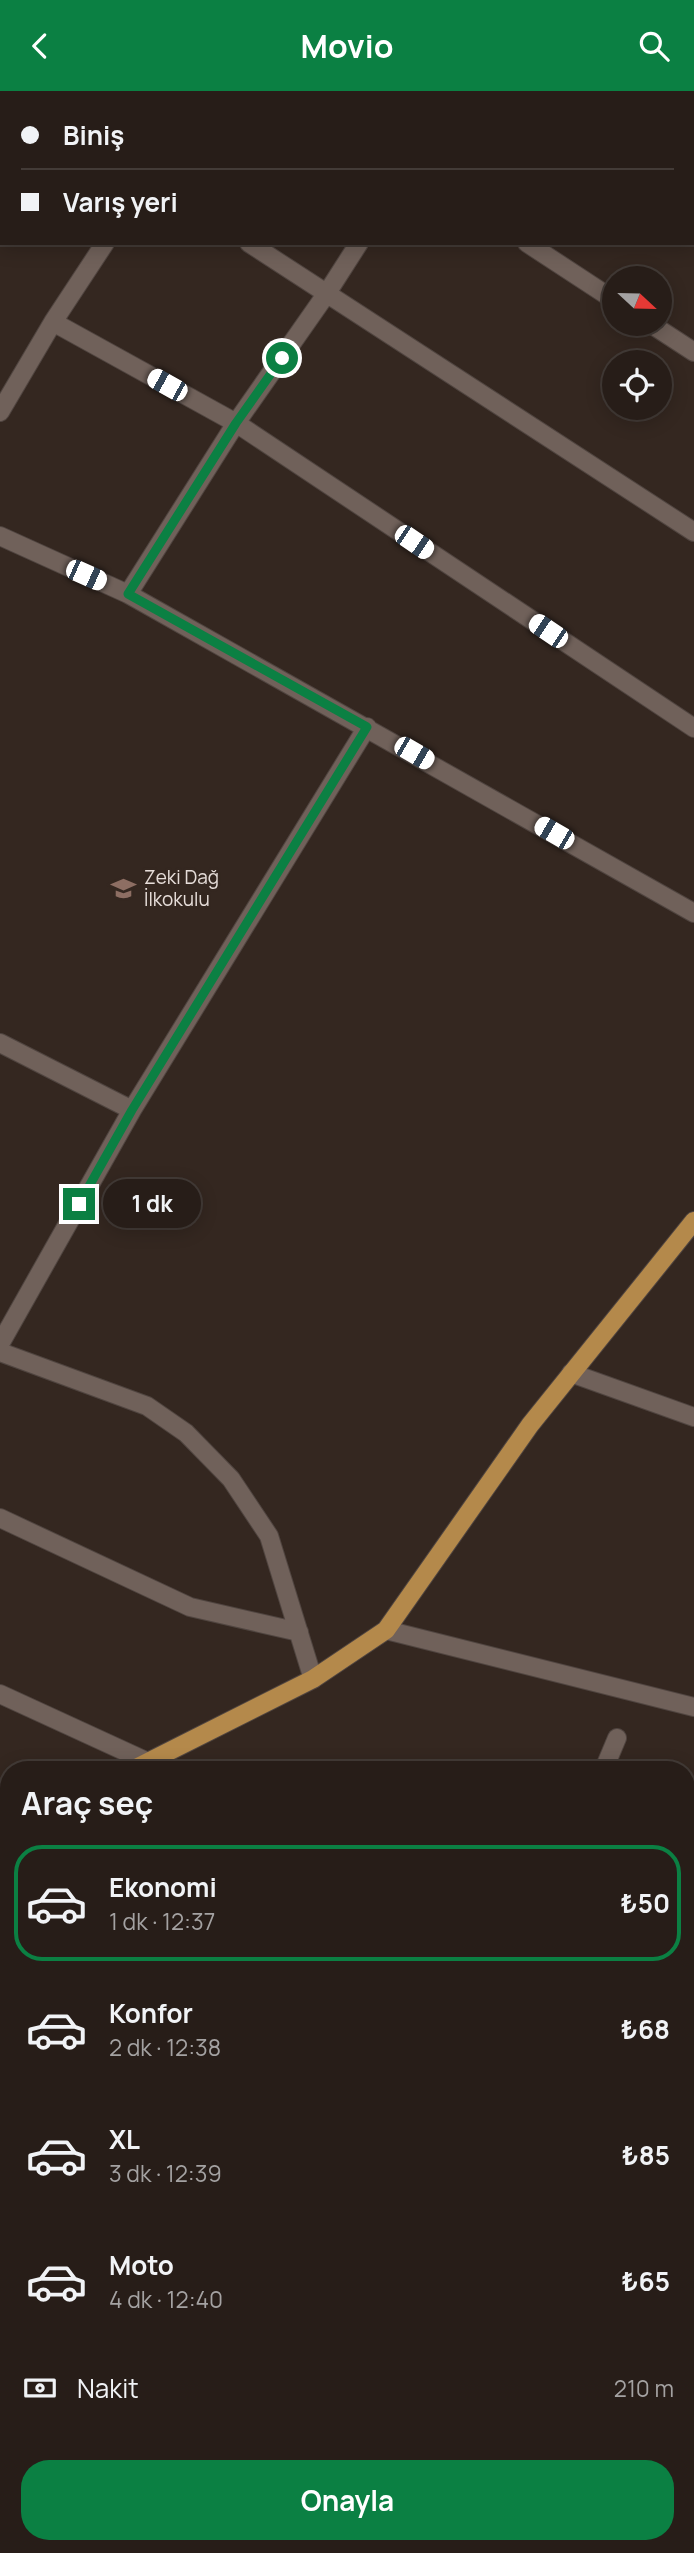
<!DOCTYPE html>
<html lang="tr">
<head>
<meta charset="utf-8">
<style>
	body { margin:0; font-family:Manrope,sans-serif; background:#332a25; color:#f1f3f6; height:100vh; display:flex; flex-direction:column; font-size:26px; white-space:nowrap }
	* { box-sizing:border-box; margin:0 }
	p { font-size:23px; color:#a4a2a2 }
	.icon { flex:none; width:38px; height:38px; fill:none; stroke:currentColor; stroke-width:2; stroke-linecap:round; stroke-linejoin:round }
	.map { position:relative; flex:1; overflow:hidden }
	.side { position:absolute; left:0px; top:1670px; width:695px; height:793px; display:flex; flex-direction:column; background:#271d18; border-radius:28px 28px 0 0; box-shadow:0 4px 18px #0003,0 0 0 2px #433b37 }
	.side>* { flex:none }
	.guide { position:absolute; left:0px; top:0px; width:695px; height:154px; box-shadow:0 4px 18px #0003,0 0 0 2px #433b37; display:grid; align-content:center; height:154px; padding:0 21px; background:#271d18 }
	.needle { width:46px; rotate:112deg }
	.controls { position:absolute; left:602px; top:175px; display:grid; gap:14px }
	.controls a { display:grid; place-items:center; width:70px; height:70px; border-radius:50%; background:#271d18; box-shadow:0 4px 18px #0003,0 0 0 2px #433b37; font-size:35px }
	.end { position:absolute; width:32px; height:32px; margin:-16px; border:9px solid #0b8043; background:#fff; box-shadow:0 0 0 4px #fff }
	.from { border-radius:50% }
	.bubble { position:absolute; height:49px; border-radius:24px; background:#271d18; box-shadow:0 4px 18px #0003,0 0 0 2px #433b37; font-size:23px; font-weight:700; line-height:49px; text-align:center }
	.car { position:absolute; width:21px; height:42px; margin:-21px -10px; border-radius:9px; box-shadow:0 0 5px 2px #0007; background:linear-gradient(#fff 24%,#345 0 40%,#fff 0 76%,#345 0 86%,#fff 0) }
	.guide b { display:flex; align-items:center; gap:24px; height:66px; font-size:26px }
	.guide b+b { border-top:2px solid #433b37 }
	.guide i { width:18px; height:18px; background:#f1f3f6 }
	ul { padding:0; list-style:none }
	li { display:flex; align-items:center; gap:21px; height:116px; margin:0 14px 10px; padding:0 7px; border:4px solid transparent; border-radius:28px }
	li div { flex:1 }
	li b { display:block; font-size:26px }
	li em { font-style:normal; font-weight:700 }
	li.on { border-color:#0b8043 }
	li>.icon { width:63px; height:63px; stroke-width:1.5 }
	h2 { padding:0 21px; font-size:32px; line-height:84px }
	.pay { display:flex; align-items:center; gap:18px; height:77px; padding:0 21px; font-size:26px }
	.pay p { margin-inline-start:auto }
	.action { display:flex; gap:14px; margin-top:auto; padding:14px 21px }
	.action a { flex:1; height:80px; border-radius:28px; background:#0b8043; color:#fff; font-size:28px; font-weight:700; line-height:80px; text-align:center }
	header { display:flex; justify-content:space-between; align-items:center; height:91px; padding:0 21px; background:#0b8043; color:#fff; font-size:32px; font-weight:700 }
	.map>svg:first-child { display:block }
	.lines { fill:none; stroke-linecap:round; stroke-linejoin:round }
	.minor-casing { stroke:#504540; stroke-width:20 }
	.major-casing { stroke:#504540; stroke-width:20 }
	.minor { stroke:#70615a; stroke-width:18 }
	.major { stroke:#b4894b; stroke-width:18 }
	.route { stroke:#0b8043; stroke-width:9 }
	.labels { text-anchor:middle; stroke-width:5; stroke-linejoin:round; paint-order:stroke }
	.poi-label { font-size:19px; fill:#e6ddd9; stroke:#342720; text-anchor:start }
</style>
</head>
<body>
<header><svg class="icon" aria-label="back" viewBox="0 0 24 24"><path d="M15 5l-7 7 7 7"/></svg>Movio<svg class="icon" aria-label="search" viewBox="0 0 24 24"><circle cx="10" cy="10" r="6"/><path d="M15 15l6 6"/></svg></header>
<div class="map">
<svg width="694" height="2462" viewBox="0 0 694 2462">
	<rect width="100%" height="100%" fill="#342720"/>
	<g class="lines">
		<defs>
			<path id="minor" d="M150,0L153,2
				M297,0L299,2
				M597,0L600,2
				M204,2L205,0
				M693,60L694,61
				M249,152L694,441
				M527,152L614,209
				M53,231L236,332L694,637
				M651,233L694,261
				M0,321L53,231L105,152
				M0,445L128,503L694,822
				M128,503L236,332L327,202L359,152
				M0,952L132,1019
				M0,1253L132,1019L367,636
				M0,1261L147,1315L186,1342L231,1388L269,1445L313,1588
				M571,1282L694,1326
				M0,1427L190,1516L299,1541
				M386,1539L694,1616
				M0,1603L148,1671
				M604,1678L617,1647
				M686,2019L694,2021
				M686,2097L694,2077
				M0,2218L9,2222
				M686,2430L694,2431
				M16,2462L20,2454
				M571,2462L573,2454"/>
			<path id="major" d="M134,1678L313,1588L386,1539L530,1334L694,1130
				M0,1753L9,1746"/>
		</defs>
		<use href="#minor" class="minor-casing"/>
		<use href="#major" class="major-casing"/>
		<use href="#minor" class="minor"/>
		<use href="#major" class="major"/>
	</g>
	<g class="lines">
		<path class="route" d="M79,1113L132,1019L367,636L128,503L236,332L282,267"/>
	</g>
	<defs>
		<symbol id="school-bare" viewBox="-9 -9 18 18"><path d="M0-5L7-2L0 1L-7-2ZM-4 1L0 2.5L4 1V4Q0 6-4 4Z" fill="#8d6e63" stroke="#342720" stroke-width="2.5" paint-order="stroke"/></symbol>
	</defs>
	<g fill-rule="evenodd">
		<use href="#school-bare" x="106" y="780" width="35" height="35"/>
	</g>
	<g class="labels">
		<g class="poi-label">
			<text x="144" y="793">Zeki Dağ<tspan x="144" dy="22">İlkokulu</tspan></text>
		</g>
	</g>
</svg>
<div class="controls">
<a><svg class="needle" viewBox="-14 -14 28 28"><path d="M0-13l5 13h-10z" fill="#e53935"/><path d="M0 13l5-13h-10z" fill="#a4a2a2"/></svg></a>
<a><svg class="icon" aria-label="locate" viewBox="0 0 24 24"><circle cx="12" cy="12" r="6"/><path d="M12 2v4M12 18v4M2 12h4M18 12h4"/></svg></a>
</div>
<i class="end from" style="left:282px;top:267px"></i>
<i class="end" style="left:79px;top:1113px"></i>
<div class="bubble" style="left:103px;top:1088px;width:98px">1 dk</div>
<i class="car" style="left:167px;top:294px;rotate:299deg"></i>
<i class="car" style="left:414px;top:451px;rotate:124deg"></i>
<i class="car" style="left:86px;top:484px;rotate:114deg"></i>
<i class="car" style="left:548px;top:540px;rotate:304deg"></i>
<i class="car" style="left:414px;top:662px;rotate:120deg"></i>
<i class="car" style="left:554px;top:742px;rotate:300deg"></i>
<div class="guide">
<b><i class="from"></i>Biniş</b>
<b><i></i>Varış yeri</b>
</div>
<section class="side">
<h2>Araç seç</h2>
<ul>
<li class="on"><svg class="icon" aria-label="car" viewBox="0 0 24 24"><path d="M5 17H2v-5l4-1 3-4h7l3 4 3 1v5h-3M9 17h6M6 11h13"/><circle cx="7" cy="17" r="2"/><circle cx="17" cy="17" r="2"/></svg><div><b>Ekonomi</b><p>1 dk · 12:37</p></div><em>₺50</em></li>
<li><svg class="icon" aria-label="car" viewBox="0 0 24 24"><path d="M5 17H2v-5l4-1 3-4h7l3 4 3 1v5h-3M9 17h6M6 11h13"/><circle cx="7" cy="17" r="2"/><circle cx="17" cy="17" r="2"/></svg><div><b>Konfor</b><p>2 dk · 12:38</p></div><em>₺68</em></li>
<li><svg class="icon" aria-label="car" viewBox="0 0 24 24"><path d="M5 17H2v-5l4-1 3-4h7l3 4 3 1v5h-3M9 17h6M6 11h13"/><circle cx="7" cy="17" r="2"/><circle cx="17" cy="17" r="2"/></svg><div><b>XL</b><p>3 dk · 12:39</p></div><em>₺85</em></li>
<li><svg class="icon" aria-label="car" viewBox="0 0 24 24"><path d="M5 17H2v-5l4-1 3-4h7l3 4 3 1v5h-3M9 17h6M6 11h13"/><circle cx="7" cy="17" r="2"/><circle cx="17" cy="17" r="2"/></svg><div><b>Moto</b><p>4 dk · 12:40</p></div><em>₺65</em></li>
</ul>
<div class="pay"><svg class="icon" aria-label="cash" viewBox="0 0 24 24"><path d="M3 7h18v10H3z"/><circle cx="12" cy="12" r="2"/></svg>Nakit<p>210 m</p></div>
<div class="action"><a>Onayla</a></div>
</section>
</div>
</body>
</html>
